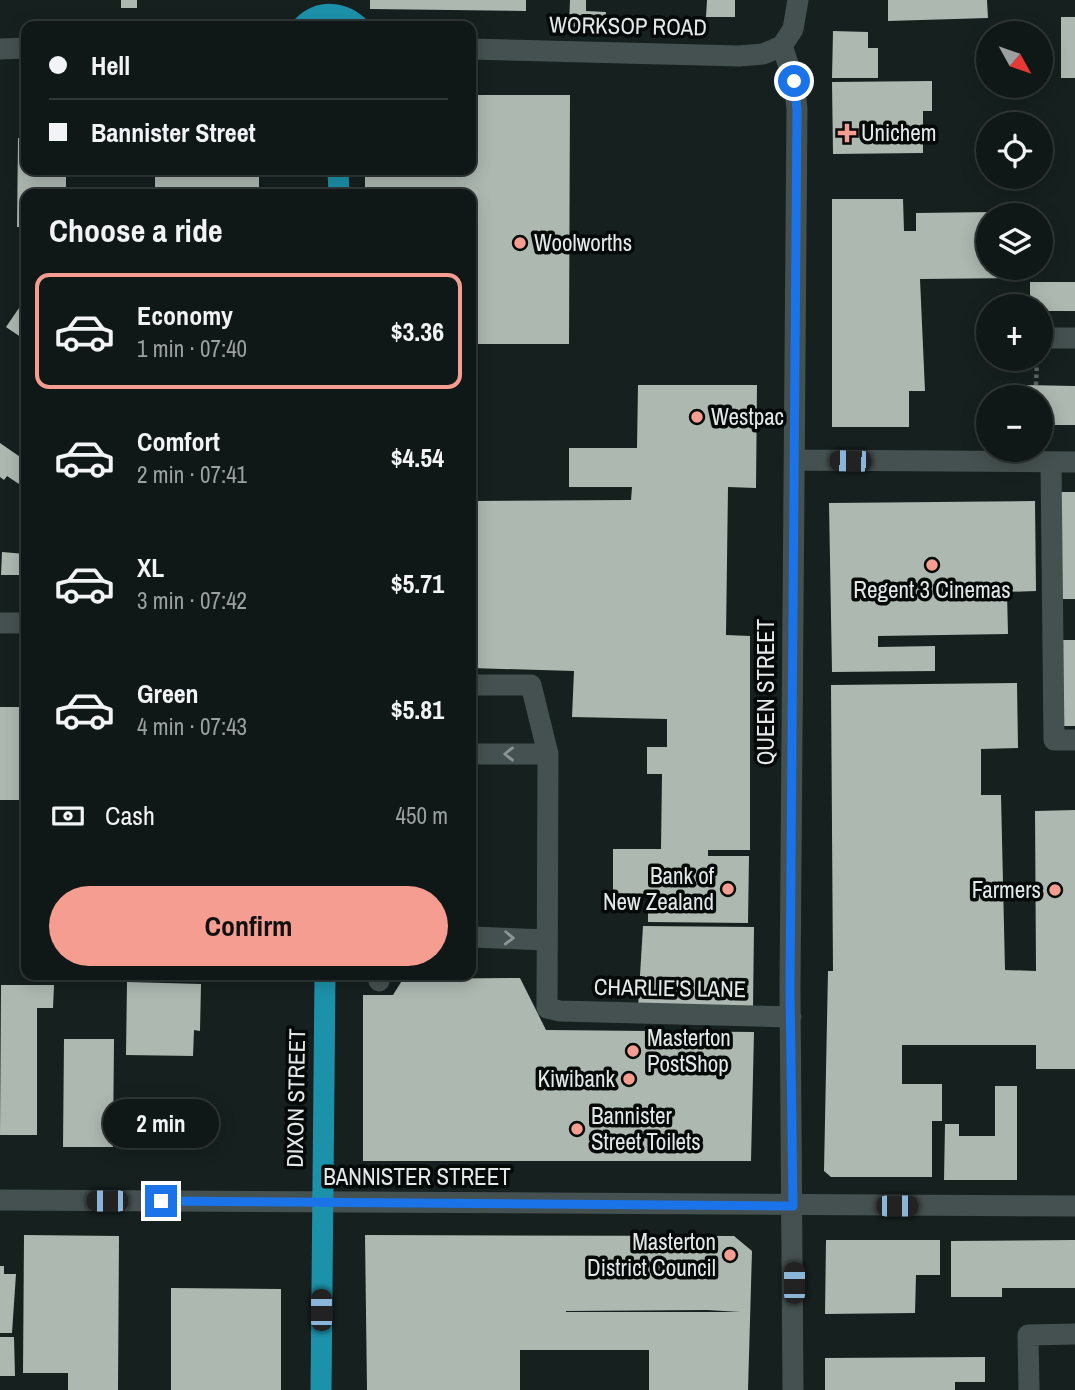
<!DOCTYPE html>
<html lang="en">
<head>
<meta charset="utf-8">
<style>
	body { margin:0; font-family:"Archivo Narrow",sans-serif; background:#192120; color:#f1f3f6; height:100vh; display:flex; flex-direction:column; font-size:26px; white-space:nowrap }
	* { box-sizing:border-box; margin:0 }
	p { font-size:23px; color:#9ca0a1 }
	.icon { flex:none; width:38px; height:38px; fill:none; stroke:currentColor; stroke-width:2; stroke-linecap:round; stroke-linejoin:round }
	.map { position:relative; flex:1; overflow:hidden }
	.details { position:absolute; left:21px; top:189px; width:455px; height:791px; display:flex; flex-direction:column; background:#101817; border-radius:14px; box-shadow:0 4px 18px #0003,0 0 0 2px #303736 }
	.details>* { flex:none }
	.guide { position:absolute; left:21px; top:21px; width:455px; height:154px; border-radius:14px; box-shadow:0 4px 18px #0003,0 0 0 2px #303736; display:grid; align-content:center; height:154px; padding:0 28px; background:#101817 }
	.needle { width:46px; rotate:130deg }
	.buttons { position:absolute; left:976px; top:21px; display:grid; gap:14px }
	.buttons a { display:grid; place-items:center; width:77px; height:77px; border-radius:50%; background:#101817; box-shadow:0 4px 18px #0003,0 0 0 2px #303736; font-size:35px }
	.end { position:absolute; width:32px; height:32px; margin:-16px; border:9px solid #1a73e8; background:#fff; box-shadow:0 0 0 4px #fff }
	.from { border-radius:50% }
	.bubble { position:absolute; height:49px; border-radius:24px; background:#101817; box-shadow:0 4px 18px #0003,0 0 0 2px #303736; font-size:23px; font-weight:700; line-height:49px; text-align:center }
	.car { position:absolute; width:21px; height:42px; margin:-21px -10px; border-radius:9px; box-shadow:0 0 5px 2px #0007; background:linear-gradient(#222 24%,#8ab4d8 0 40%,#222 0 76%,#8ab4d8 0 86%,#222 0) }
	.guide b { display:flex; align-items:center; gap:24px; height:66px; font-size:26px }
	.guide b+b { border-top:2px solid #303736 }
	.guide i { width:18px; height:18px; background:#f1f3f6 }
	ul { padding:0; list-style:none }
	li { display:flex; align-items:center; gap:21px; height:116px; margin:0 14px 10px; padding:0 14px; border:4px solid transparent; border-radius:14px }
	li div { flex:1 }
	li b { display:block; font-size:26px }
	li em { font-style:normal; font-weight:700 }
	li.active { border-color:#f59d90 }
	li>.icon { width:63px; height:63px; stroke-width:1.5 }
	h2 { padding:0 28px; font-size:32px; line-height:84px }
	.pay { display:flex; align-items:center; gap:18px; height:77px; padding:0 28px; font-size:26px }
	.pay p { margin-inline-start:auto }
	.button { display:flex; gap:14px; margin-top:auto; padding:14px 28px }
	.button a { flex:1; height:80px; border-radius:42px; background:#f59d90; color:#111; font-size:28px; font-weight:700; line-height:80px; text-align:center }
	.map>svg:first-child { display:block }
	.building { fill:#adb8b1; fill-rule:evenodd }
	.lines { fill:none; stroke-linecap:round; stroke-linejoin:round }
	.path { stroke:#5b6463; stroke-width:4.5; stroke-dasharray:3.5 3.5; stroke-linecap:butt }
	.minor { stroke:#455150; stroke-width:21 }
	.major { stroke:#1c92aa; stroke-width:21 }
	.oneway { stroke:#8c9594 }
	.route { stroke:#1a73e8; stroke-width:9 }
	.poi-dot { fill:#f59d90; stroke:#050908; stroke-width:2.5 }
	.labels { text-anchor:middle; stroke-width:7; stroke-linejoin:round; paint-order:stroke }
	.street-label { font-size:23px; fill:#e2e9e8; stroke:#050908 }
	.poi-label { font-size:23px; fill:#e2e9e8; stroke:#050908; text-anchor:start }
</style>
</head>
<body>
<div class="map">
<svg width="1075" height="1390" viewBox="0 0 1075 1390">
	<rect width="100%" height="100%" fill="#15201f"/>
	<path class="building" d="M121,0H137V8H121Z
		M370,0H526V11L370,9Z
		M570,0H586V11L606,12L605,29L569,27Z
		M707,0H735V17H706Z
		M888,0H987L988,18L888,21Z
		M1061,17H1075V78H1061Z
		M833,31L868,32V48H878V78H832Z
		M932,81V111H923V153L833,154L832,82Z
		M471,95H570L569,344H471V194H365V170H471Z
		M18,138H26V170H66V194H26V227H17Z
		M205,170H259V194H155V172Z
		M832,199H903L904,231H916V213L994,212V215H989V268H1020V278L920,279L925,391H909V427H832Z
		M1030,282H1075V311H1041V306H1030Z
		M19,308L26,314L25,340L6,327Z
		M638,385H757L756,488L728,487L726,635L750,636V850H708V856H749L748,923L648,922V894L613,893V849H661L662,774H647V747H667V719L572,717L574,671L471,668V501L631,500L632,487H569V448H637Z
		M1025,385L1075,386V425H1041V397H1025Z
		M0,443L26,461V480L22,486L7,476L4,480L0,477Z
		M1060,492H1075V599H1061Z
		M1035,501L1036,591L1007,592L1008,634L878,636V647L935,646V671L832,672L829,503Z
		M2,552L26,554V582H22V575H1Z
		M1062,640H1075V726H1062Z
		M1017,683L1018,748L981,749V795H1001L1005,970L1036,971L1035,811L1075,810V1069H1036V1045H902V1084H942V1121H932V1177H831L824,1171L828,971H833L831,685Z
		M0,707H26V800H0Z
		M643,926L754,927L753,1009L638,1008Z
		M520,978L546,1030L754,1032L751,1161H363V995H393L403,979Z
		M127,982L201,984L200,1031L194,1030L193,1056L126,1055Z
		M1,985H54L53,1008H37V1135H0Z
		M64,1039H114L113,1147H63Z
		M995,1086H1017V1180H944L945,1124H959V1136H995Z
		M24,1235L119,1236L118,1390H68V1373H23Z
		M365,1235L734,1236L752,1251L748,1390H649V1350H520V1390H367ZM707,1310L740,1312H566V1311Z
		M826,1240H940V1275H916L915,1313L825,1314Z
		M1075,1240V1288H1002V1297H951V1241Z
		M0,1266H4V1274H16L12,1333H0Z
		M171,1288L281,1289V1390H171Z
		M0,1337H14L15,1376H0Z
		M985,1357V1382H955V1390H825V1358Z"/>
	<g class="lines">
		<path class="path" d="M1036,385L1037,359"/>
		<path class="minor" d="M782,46L794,81L797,109L790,989L793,1390
			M782,46L793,29L798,0
			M0,49L26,48
			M471,49L739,56L763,54L782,46
			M1049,338H1075
			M796,460L1075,462
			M1051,462L1054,740H1075
			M0,623H26
			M471,685H531L548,754L547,1008L560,1011L791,1017
			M471,754H548
			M471,937L547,940
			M379,981L380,975
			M0,1200L1075,1206
			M1029,1390L1028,1335L1075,1334"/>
		<path class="major" d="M303,26C319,10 342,11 358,26
			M338,170L339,194
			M321,1390L325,975"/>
	</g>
	<defs><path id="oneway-chevron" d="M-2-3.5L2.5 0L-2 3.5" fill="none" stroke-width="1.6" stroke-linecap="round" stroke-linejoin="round" transform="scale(1.75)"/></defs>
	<g class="oneway">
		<use href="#oneway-chevron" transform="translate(509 754) rotate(-180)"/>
		<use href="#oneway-chevron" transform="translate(509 938) rotate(2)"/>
	</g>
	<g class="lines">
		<path class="route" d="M161,1201L793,1206L790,989L797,109L794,81"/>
	</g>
	<g class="poi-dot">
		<path d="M843.5 122.5h7v7h7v7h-7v7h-7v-7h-7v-7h7z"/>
		<circle cx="520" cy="243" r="7"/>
		<circle cx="697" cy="417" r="7"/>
		<circle cx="932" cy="565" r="7"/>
		<circle cx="728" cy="889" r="7"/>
		<circle cx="1055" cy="890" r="7"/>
		<circle cx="633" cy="1051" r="7"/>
		<circle cx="629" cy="1079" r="7"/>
		<circle cx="577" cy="1129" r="7"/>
		<circle cx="730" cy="1255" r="7"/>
	</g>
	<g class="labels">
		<g class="street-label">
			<text transform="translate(628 26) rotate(1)" y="8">WORKSOP ROAD</text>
			<text transform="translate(766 692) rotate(-90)" y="8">QUEEN STREET</text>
			<text transform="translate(670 988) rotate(1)" y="8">CHARLIE'S LANE</text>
			<text transform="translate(296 1098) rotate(-89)" y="8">DIXON STREET</text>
			<text x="417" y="1185">BANNISTER STREET</text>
		</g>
		<g class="poi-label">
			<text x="861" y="141">Unichem</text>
			<text x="534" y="251">Woolworths</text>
			<text x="711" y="425">Westpac</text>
			<text x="932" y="598" text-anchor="middle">Regent 3 Cinemas</text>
			<text x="714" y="884" text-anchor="end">Bank of<tspan x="714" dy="26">New Zealand</tspan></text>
			<text x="1041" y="898" text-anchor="end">Farmers</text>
			<text x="647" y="1046">Masterton<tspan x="647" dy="26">PostShop</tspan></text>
			<text x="615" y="1087" text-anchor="end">Kiwibank</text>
			<text x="591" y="1124">Bannister<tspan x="591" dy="26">Street Toilets</tspan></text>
			<text x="716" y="1250" text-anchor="end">Masterton<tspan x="716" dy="26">District Council</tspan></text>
		</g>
	</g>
</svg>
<div class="buttons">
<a><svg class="needle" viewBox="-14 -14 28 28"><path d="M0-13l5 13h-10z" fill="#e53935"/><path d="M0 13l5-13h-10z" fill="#9ca0a1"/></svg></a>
<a><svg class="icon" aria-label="locate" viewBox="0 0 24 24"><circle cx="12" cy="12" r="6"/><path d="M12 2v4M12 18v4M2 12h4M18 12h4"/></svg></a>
<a><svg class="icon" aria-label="layers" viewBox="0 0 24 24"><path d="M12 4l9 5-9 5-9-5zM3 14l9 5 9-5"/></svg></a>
<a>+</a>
<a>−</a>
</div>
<i class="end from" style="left:794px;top:81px"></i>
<i class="end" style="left:161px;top:1201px"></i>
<div class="bubble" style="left:103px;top:1099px;width:116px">2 min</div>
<i class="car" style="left:850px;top:461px;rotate:271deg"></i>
<i class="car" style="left:107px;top:1201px;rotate:270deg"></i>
<i class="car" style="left:897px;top:1206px;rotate:90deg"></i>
<i class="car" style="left:794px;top:1283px;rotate:0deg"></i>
<i class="car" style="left:321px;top:1310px;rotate:0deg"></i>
<div class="guide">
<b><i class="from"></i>Hell</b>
<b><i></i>Bannister Street</b>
</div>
<section class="details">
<h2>Choose a ride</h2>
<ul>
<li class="active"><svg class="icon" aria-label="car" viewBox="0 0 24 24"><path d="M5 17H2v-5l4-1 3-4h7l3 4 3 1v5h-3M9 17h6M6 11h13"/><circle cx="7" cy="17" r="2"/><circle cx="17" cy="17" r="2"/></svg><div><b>Economy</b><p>1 min · 07:40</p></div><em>$3.36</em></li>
<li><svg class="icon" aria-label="car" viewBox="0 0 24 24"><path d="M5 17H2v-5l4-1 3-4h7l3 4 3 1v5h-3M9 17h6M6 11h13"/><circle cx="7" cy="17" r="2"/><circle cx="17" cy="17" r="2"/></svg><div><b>Comfort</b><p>2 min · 07:41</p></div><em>$4.54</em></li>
<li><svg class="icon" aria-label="car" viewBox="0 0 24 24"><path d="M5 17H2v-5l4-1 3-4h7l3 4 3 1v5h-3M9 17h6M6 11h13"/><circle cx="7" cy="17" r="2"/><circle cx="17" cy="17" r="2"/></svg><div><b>XL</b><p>3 min · 07:42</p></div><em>$5.71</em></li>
<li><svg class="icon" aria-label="car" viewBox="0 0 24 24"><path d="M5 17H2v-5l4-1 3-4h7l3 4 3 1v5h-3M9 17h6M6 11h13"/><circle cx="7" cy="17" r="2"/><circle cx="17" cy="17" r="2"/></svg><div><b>Green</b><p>4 min · 07:43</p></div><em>$5.81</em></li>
</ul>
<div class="pay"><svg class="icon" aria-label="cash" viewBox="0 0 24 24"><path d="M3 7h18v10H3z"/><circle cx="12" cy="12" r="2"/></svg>Cash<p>450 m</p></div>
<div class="button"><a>Confirm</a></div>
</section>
</div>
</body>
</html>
